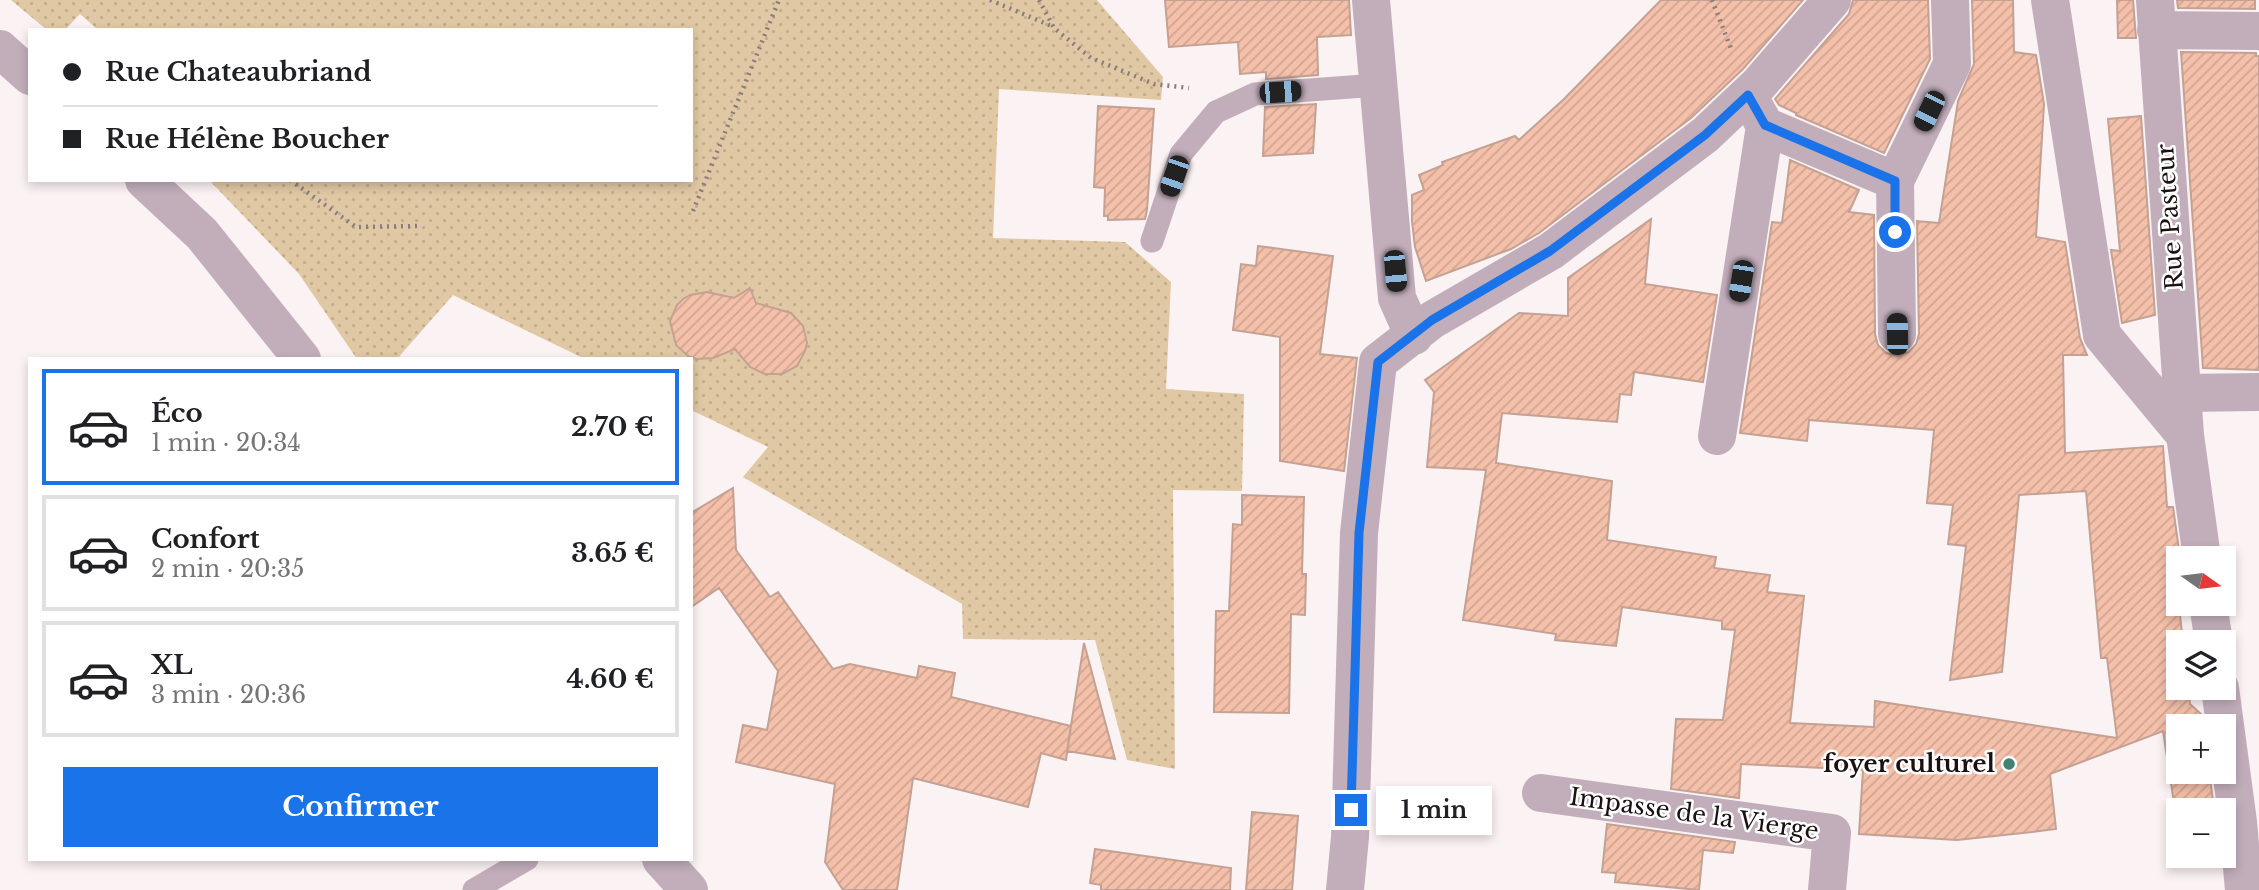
<!DOCTYPE html>
<html lang="fr">
<head>
<meta charset="utf-8">
<style>
	body { margin:0; font-family:"Libre Baskerville",serif; background:#f2f2f2; color:#202124; height:100vh; display:flex; flex-direction:column; font-size:26px; white-space:nowrap }
	* { box-sizing:border-box; margin:0 }
	p { font-size:23px; color:#757577 }
	.icon { flex:none; width:38px; height:38px; fill:none; stroke:currentColor; stroke-width:2; stroke-linecap:round; stroke-linejoin:round }
	.map { position:relative; flex:1; overflow:hidden }
	.panel { position:absolute; left:28px; top:357px; width:665px; height:504px; display:flex; flex-direction:column; background:#fff; border-radius:0px; box-shadow:0 4px 10px #0003 }
	.panel>* { flex:none }
	.banner { position:absolute; left:28px; top:28px; width:665px; height:154px; border-radius:0px; box-shadow:0 4px 10px #0003; display:grid; align-content:center; height:154px; padding:0 35px; background:#fff }
	.needle { width:46px; rotate:104deg }
	.fabs { position:absolute; left:2166px; top:546px; display:grid; gap:14px }
	.fabs a { display:grid; place-items:center; width:70px; height:70px; border-radius:0px; background:#fff; box-shadow:0 4px 10px #0003; font-size:35px }
	.end { position:absolute; width:32px; height:32px; margin:-16px; border:9px solid #1a73e8; background:#fff; box-shadow:0 0 0 4px #fff }
	.from { border-radius:50% }
	.bubble { position:absolute; height:49px; border-radius:0px; background:#fff; box-shadow:0 4px 10px #0003; font-size:23px; font-weight:700; line-height:49px; text-align:center }
	.car { position:absolute; width:21px; height:42px; margin:-21px -10px; border-radius:9px; box-shadow:0 0 5px 2px #0007; background:linear-gradient(#222 24%,#8ab4d8 0 40%,#222 0 76%,#8ab4d8 0 86%,#222 0) }
	.banner b { display:flex; align-items:center; gap:24px; height:66px; font-size:26px }
	.banner b+b { border-top:2px solid #e0e0e0 }
	.banner i { width:18px; height:18px; background:#202124 }
	ul { padding:12px 0 0; list-style:none }
	li { display:flex; align-items:center; gap:21px; height:116px; margin:0 14px 10px; padding:0 21px; border:4px solid #e0e0e0; border-radius:0px }
	li div { flex:1 }
	li b { display:block; font-size:26px }
	li em { font-style:normal; font-weight:700 }
	li.active { border-color:#1a73e8 }
	li>.icon { width:63px; height:63px; stroke-width:1.5 }
	.action { display:flex; gap:14px; margin-top:auto; padding:14px 35px }
	.action a { flex:1; height:80px; border-radius:0px; background:#1a73e8; color:#fff; font-size:28px; font-weight:700; line-height:80px; text-align:center }
	.map>svg:first-child { display:block }
	.grass { fill:url(#grass-dots) }
	.building { fill:url(#building-hatch); stroke:#c4a193; stroke-width:2 }
	.lines { fill:none; stroke-linecap:round; stroke-linejoin:round }
	.path { stroke:#887d7e; stroke-width:4.5; stroke-dasharray:2 5; stroke-linecap:butt }
	.service { stroke:#c2aebb; stroke-width:23 }
	.minor { stroke:#c2aebb; stroke-width:38 }
	.tertiary { stroke:#c2aebb; stroke-width:38 }
	.route { stroke:#1a73e8; stroke-width:9 }
	.poi-dot { fill:#428270; stroke:#fff; stroke-width:2.5 }
	.labels { text-anchor:middle; stroke-width:5; stroke-linejoin:round; paint-order:stroke }
	.street-label { font-size:24px; fill:#1d1011; stroke:#fff }
	.poi-label { font-size:24px; font-weight:bold; fill:#1d1011; stroke:#fff; text-anchor:end }
</style>
</head>
<body>
<div class="map">
<svg width="2259" height="890" viewBox="0 0 2259 890">
	<defs>
		<pattern id="grass-dots" width="8" height="8" patternUnits="userSpaceOnUse" patternTransform="scale(1.75)"><rect width="8" height="8" fill="#e1c8a4"/><path d="M2 2h.1M6 6h.1" fill="none" stroke="#c1ab8c" stroke-width="1.8" stroke-linecap="round"/></pattern>
		<pattern id="building-hatch" width="6" height="6" patternUnits="userSpaceOnUse" patternTransform="scale(1.75)"><rect width="6" height="6" fill="#f4c0aa"/><path d="M-1 1l2-2M0 6l6-6M5 7l2-2" fill="none" stroke="#d1a491"/></pattern>
	</defs>
	<rect width="100%" height="100%" fill="#fbf2f3"/>
	<path class="grass" d="M11,0H1097L1163,77L1161,100L999,89L993,238L1125,242L1171,282L1166,389L1244,394L1242,491L1173,490L1175,769L1127,760L1095,640L963,639L962,604L743,477L768,447L691,410V359H585L453,295L397,359H357L299,274L209,180H691V30H98L80,14L65,30H47Z"/>
	<path class="building" d="M1165,0H1349L1351,35L1317,37L1318,75L1266,79V72L1240,74L1238,42L1169,47Z
		M1661,0H1803L1743,69L1691,118L1539,233L1511,249L1426,281L1415,247L1412,221V195L1424,190L1419,175L1443,165L1442,162L1515,136L1519,140L1564,99Z
		M1853,0H1928L1930,59L1884,153L1796,115V113L1779,105L1775,99L1849,14Z
		M1972,0H2013L2014,52L2036,55L2044,104L2036,237L2065,242L2080,338L2087,355H2063L2065,453L2163,446L2167,507H2173L2179,550V606L2183,642H2179V688H2188L2190,704L2201,714L2203,726H2179V772H2209L2213,800L2174,803L2163,731L2050,774L2056,829L2023,833L1957,840L1859,834L1863,770L1741,764L1739,798L1671,789L1676,719L1723,720L1735,630L1722,629V621L1622,607L1616,646L1555,640L1556,634L1463,620L1486,470L1427,467L1434,392L1425,380L1519,313L1568,316V278L1651,219L1645,284L1717,295L1703,382L1634,372L1631,395L1620,394L1617,422L1502,413L1496,463L1612,481L1607,540L1716,557L1714,568L1770,575L1767,592L1804,596L1790,723L1874,727L1875,701L2117,738L2107,658H2101L2086,491L2019,495L2002,672L1950,680L1966,546L1948,544L1953,505L1927,503L1934,430L1809,420L1807,441L1740,433L1772,222L1782,223L1790,160L1859,190L1849,212L1874,215L1875,334L1878,345L1886,353L1898,356L1909,352L1916,344L1919,334L1917,221L1939,223L1958,101L1974,64Z
		M2117,0H2133L2136,38H2118Z
		M2177,0H2255V9L2178,8Z
		M2181,52L2256,53V56H2259V370L2203,368Z
		M1316,104L1313,153L1263,156L1265,107Z
		M1098,106L1154,109L1147,210L1145,219L1108,220V216H1104L1105,188L1094,187Z
		M2141,116L2155,315L2122,323L2111,250L2120,251L2108,119Z
		M1258,246L1333,256L1320,354L1357,358L1344,471L1280,461V337L1233,330L1241,264L1256,266Z
		M750,288L756,303L791,313L803,326L807,343L805,351L797,366L782,374H765L750,367L735,349L713,358L696,359L688,356L676,345L670,321L677,305L683,299L690,295L707,292L734,298Z
		M733,488L736,550L770,597L778,592L833,669L850,664L917,678L919,666L955,673L951,697L1071,726L1066,760L1041,753L1028,807L913,778L897,890H843L825,862L835,784L736,762L743,725L767,730L778,671L719,588L691,607V513Z
		M1242,495L1304,497L1302,574H1306L1305,615L1291,614L1289,713L1214,712L1216,611H1229L1233,524L1242,525Z
		M1084,643L1115,759L1067,751Z
		M1252,812L1298,816L1292,890H1246Z
		M1607,824L1735,842L1733,853L1703,850L1699,890L1615,882L1616,873L1602,872Z
		M1095,849L1231,868L1230,890H1101V885L1090,883Z"/>
	<g class="lines">
		<path class="path" d="M990,0L1054,27
			M1039,0L1054,28L1091,58L1154,84L1189,88
			M1712,0L1732,51
			M290,180L356,227L418,226
			M693,211L779,0"/>
		<path class="service" d="M1152,241L1181,154L1216,112L1255,94L1378,85
			M474,890L527,859"/>
		<path class="minor" d="M1371,0L1397,298L1414,336
			M2050,0L2102,335L2185,435L2202,558
			M2155,0L2185,435
			M2156,30L2259,31
			M1753,104L1765,126L1895,181
			M1897,334L1895,181L1952,64L1950,0
			M2182,393L2259,392
			M1717,436L1765,126
			M2208,604L2214,642
			M2220,688L2238,822L2244,890
			M1541,793L1832,833L1827,890
			M1345,890L1350,837L1359,533L1378,362L1432,320L1551,251L1705,135L1759,84L1832,0"/>
		<path class="tertiary" d="M0,49L30,76
			M144,180L202,234L302,359
			M661,859L689,890"/>
	</g>
	<g class="lines">
		<path class="route" d="M1351,810L1359,533L1378,362L1432,320L1550,251L1705,135L1748,95L1765,125L1895,181V232"/>
	</g>
	<circle class="poi-dot" cx="2009" cy="764" r="7"/>
	<g class="labels">
		<g class="street-label">
			<text transform="translate(2170 217) rotate(-94)" y="8">Rue Pasteur</text>
			<text transform="translate(1694 814) rotate(8)" y="8">Impasse de la Vierge</text>
		</g>
		<g class="poi-label">
			<text x="1995" y="772">foyer culturel</text>
		</g>
	</g>
</svg>
<div class="fabs">
<a><svg class="needle" viewBox="-14 -14 28 28"><path d="M0-13l5 13h-10z" fill="#e53935"/><path d="M0 13l5-13h-10z" fill="#757577"/></svg></a>
<a><svg class="icon" aria-label="layers" viewBox="0 0 24 24"><path d="M12 4l9 5-9 5-9-5zM3 14l9 5 9-5"/></svg></a>
<a>+</a>
<a>−</a>
</div>
<i class="end from" style="left:1895px;top:232px"></i>
<i class="end" style="left:1351px;top:810px"></i>
<div class="bubble" style="left:1376px;top:786px;width:116px">1 min</div>
<i class="car" style="left:1280px;top:92px;rotate:86deg"></i>
<i class="car" style="left:1929px;top:111px;rotate:206deg"></i>
<i class="car" style="left:1174px;top:176px;rotate:199deg"></i>
<i class="car" style="left:1395px;top:271px;rotate:175deg"></i>
<i class="car" style="left:1741px;top:281px;rotate:189deg"></i>
<i class="car" style="left:1897px;top:334px;rotate:359deg"></i>
<div class="banner">
<b><i class="from"></i>Rue Chateaubriand</b>
<b><i></i>Rue Hélène Boucher</b>
</div>
<section class="panel">
<ul>
<li class="active"><svg class="icon" aria-label="car" viewBox="0 0 24 24"><path d="M5 17H2v-5l4-1 3-4h7l3 4 3 1v5h-3M9 17h6M6 11h13"/><circle cx="7" cy="17" r="2"/><circle cx="17" cy="17" r="2"/></svg><div><b>Éco</b><p>1 min · 20:34</p></div><em>2.70 €</em></li>
<li><svg class="icon" aria-label="car" viewBox="0 0 24 24"><path d="M5 17H2v-5l4-1 3-4h7l3 4 3 1v5h-3M9 17h6M6 11h13"/><circle cx="7" cy="17" r="2"/><circle cx="17" cy="17" r="2"/></svg><div><b>Confort</b><p>2 min · 20:35</p></div><em>3.65 €</em></li>
<li><svg class="icon" aria-label="car" viewBox="0 0 24 24"><path d="M5 17H2v-5l4-1 3-4h7l3 4 3 1v5h-3M9 17h6M6 11h13"/><circle cx="7" cy="17" r="2"/><circle cx="17" cy="17" r="2"/></svg><div><b>XL</b><p>3 min · 20:36</p></div><em>4.60 €</em></li>
</ul>
<div class="action"><a>Confirmer</a></div>
</section>
</div>
</body>
</html>
